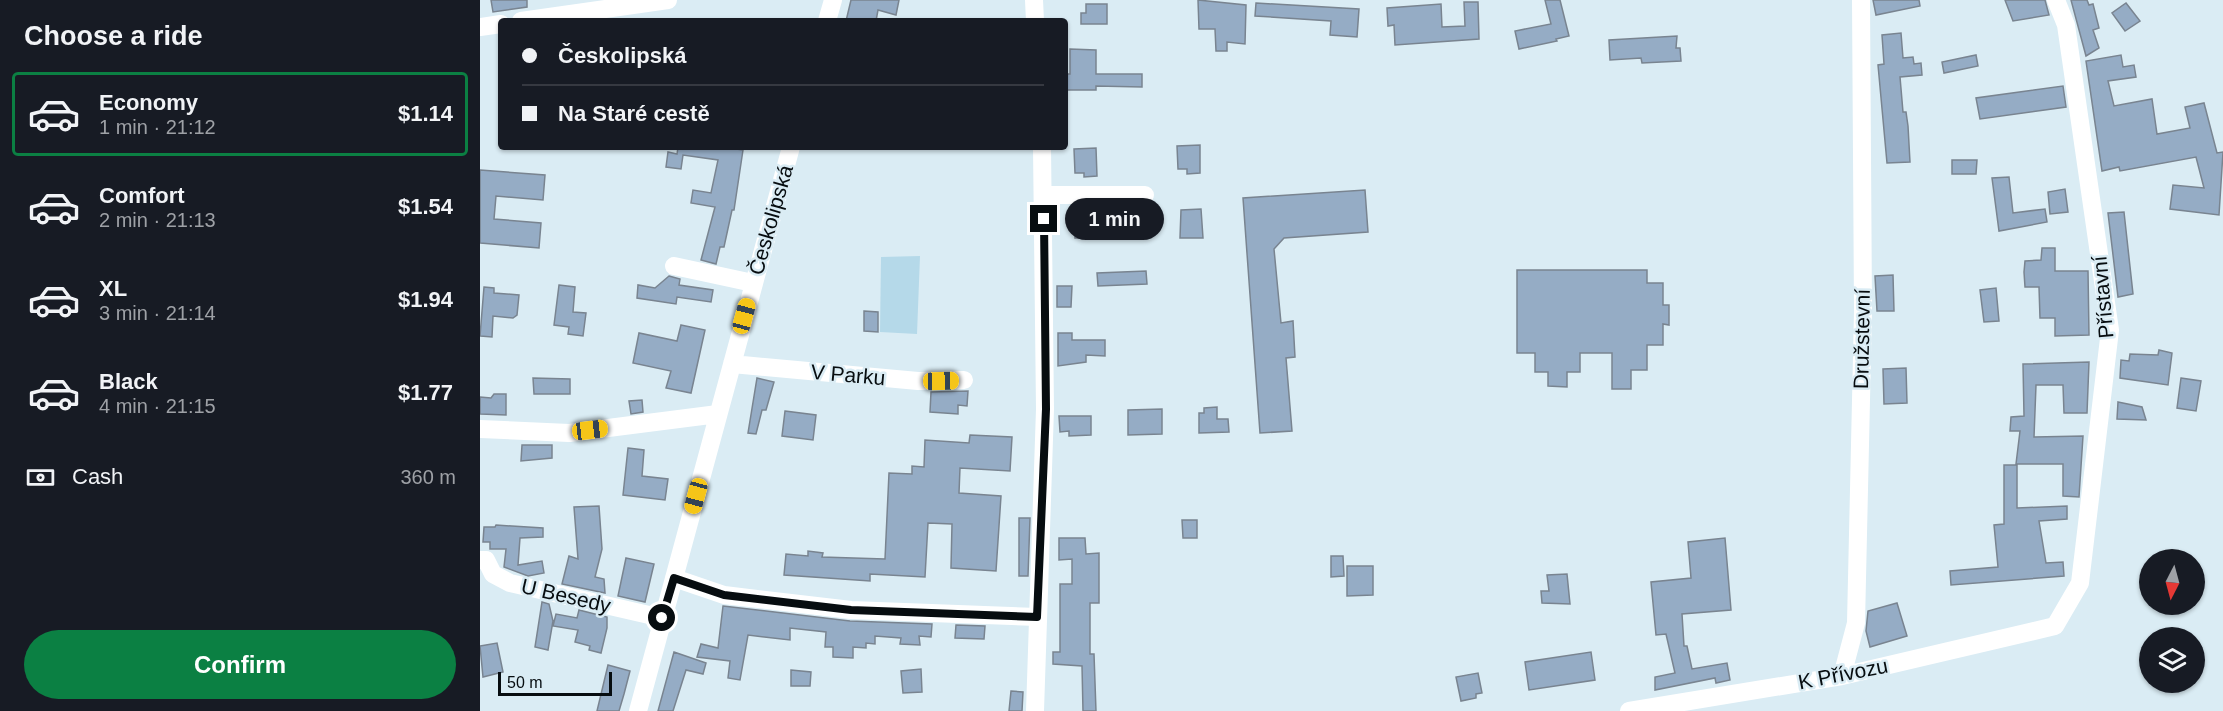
<!DOCTYPE html>
<html lang="en">
<head>
<meta charset="utf-8">
<style>
	body { margin:0; font-family:Helvetica,sans-serif; background:#242831; color:#f1f3f6; height:100vh; display:flex; flex-direction:column; font-size:22px; white-space:nowrap }
	* { box-sizing:border-box; margin:0 }
	p { font-size:20px; color:#9ea1a6 }
	.icon { flex:none; width:33px; height:33px; fill:none; stroke:currentColor; stroke-width:2; stroke-linecap:round; stroke-linejoin:round }
	.map { position:relative; flex:1; overflow:hidden }
	.side { display:flex; flex-direction:column; background:#171b24; width:480px }
	.side>* { flex:none }
	.guide { position:absolute; left:18px; top:18px; width:570px; height:132px; border-radius:6px; box-shadow:0 2px 4px #0004; display:grid; align-content:center; height:132px; padding:0 24px; background:#171b24 }
	.needle { width:39px; rotate:186deg }
	.fabs { position:absolute; left:1659px; top:549px; display:grid; gap:12px }
	.fabs a { display:grid; place-items:center; width:66px; height:66px; border-radius:50%; background:#171b24; box-shadow:0 2px 4px #0004; font-size:30px }
	.scale { position:absolute; left:18px; bottom:15px; width:114px; box-sizing:border-box; padding-left:6px; border:3px solid #070d10; border-top:0; font-size:16px; line-height:21px; white-space:nowrap; color:#070d10; -webkit-text-stroke:4px #daecf4; paint-order:stroke }
	.end { position:absolute; width:27px; height:27px; margin:-14px; border:8px solid #070d10; background:#fff; box-shadow:0 0 0 3px #fff }
	.from { border-radius:50% }
	.bubble { position:absolute; height:42px; border-radius:21px; background:#171b24; box-shadow:0 2px 4px #0004; font-size:20px; font-weight:700; line-height:42px; text-align:center }
	.car { position:absolute; width:18px; height:36px; margin:-18px -9px; border-radius:8px; box-shadow:0 0 4px 2px #0007; background:linear-gradient(#f5c518 24%,#345 0 40%,#f5c518 0 76%,#345 0 86%,#f5c518 0) }
	.guide b { display:flex; align-items:center; gap:21px; height:57px; font-size:22px }
	.guide b+b { border-top:2px solid #363941 }
	.guide i { width:15px; height:15px; background:#f1f3f6 }
	ul { padding:0; list-style:none }
	li { display:flex; align-items:center; gap:18px; height:84px; margin:0 12px 9px; padding:0 12px; border:3px solid transparent; border-radius:6px }
	li div { flex:1 }
	li b { display:block; font-size:22px }
	li em { font-style:normal; font-weight:700 }
	li.on { border-color:#0b8043 }
	li>.icon { width:54px; height:54px; stroke-width:1.5 }
	h2 { padding:0 24px; font-size:27px; line-height:72px }
	.pay { display:flex; align-items:center; gap:15px; height:66px; padding:0 24px; font-size:22px }
	.pay p { margin-inline-start:auto }
	.primary-button { display:flex; gap:12px; margin-top:auto; padding:12px 24px }
	.primary-button a { flex:1; height:69px; border-radius:36px; background:#0b8043; color:#fff; font-size:24px; font-weight:700; line-height:69px; text-align:center }
	main { display:flex; flex:1; min-height:0 }
	.map>svg:first-child { display:block }
	.green { fill:#b5d9e9 }
	.building { fill:#95acc5; stroke:#798490; stroke-width:1.5 }
	.lines { fill:none; stroke-linecap:round; stroke-linejoin:round }
	.minor { stroke:#fff; stroke-width:18 }
	.route { stroke:#070d10; stroke-width:8 }
	.labels { text-anchor:middle; stroke-width:5; stroke-linejoin:round; paint-order:stroke }
	.street-label { font-size:21px; fill:#070d10; stroke:#daecf4 }
</style>
</head>
<body>
<main>
<section class="side">
<h2>Choose a ride</h2>
<ul>
<li class="on"><svg class="icon" aria-label="car" viewBox="0 0 24 24"><path d="M5 17H2v-5l4-1 3-4h7l3 4 3 1v5h-3M9 17h6M6 11h13"/><circle cx="7" cy="17" r="2"/><circle cx="17" cy="17" r="2"/></svg><div><b>Economy</b><p>1 min · 21:12</p></div><em>$1.14</em></li>
<li><svg class="icon" aria-label="car" viewBox="0 0 24 24"><path d="M5 17H2v-5l4-1 3-4h7l3 4 3 1v5h-3M9 17h6M6 11h13"/><circle cx="7" cy="17" r="2"/><circle cx="17" cy="17" r="2"/></svg><div><b>Comfort</b><p>2 min · 21:13</p></div><em>$1.54</em></li>
<li><svg class="icon" aria-label="car" viewBox="0 0 24 24"><path d="M5 17H2v-5l4-1 3-4h7l3 4 3 1v5h-3M9 17h6M6 11h13"/><circle cx="7" cy="17" r="2"/><circle cx="17" cy="17" r="2"/></svg><div><b>XL</b><p>3 min · 21:14</p></div><em>$1.94</em></li>
<li><svg class="icon" aria-label="car" viewBox="0 0 24 24"><path d="M5 17H2v-5l4-1 3-4h7l3 4 3 1v5h-3M9 17h6M6 11h13"/><circle cx="7" cy="17" r="2"/><circle cx="17" cy="17" r="2"/></svg><div><b>Black</b><p>4 min · 21:15</p></div><em>$1.77</em></li>
</ul>
<div class="pay"><svg class="icon" aria-label="cash" viewBox="0 0 24 24"><path d="M3 7h18v10H3z"/><circle cx="12" cy="12" r="2"/></svg>Cash<p>360 m</p></div>
<div class="primary-button"><a>Confirm</a></div>
</section>
<div class="map">
<svg width="1743" height="711" viewBox="0 0 1743 711">
	<rect width="100%" height="100%" fill="#daecf4"/>
	<path class="green" d="M440,256L437,334L400,332L401,257Z"/>
	<path class="building" d="M11,0H47V7L13,12Z
		M371,0H419L416,15L398,10L396,21H366Z
		M718,0L766,5L765,44L747,42V51H736L735,29H719Z
		M1065,0H1080L1089,36L1076,39L1077,41L1039,49L1035,31L1071,24Z
		M1393,0H1439L1440,6L1396,15Z
		M1525,0H1565L1569,15L1533,21Z
		M1591,0H1607L1609,5L1613,4L1619,28L1613,30L1619,48L1606,56Z
		M984,2H998L999,39L915,45L914,25L908,26L907,8L961,4L962,27L985,26Z
		M776,3L879,9L877,37L850,35L851,21L775,16Z
		M1646,3L1660,21L1645,31L1632,13Z
		M606,4H627V24H601V13H606Z
		M1421,33L1423,58L1433,57L1434,64L1441,63L1442,75L1420,77L1423,112H1426L1428,126L1430,162L1407,163L1398,65L1404,64L1402,35Z
		M1197,36L1196,48H1200L1201,61L1162,63L1161,58L1130,60L1129,40Z
		M590,49L616,50V74H662V87L616,86V90H585V74H590Z
		M1496,55L1498,66L1464,73L1462,62Z
		M1641,55L1643,67L1654,65L1656,77L1628,81L1634,106L1672,99L1677,134L1710,128L1705,107L1724,103L1737,153L1743,152L1739,215L1690,209L1693,185L1724,188L1716,157L1640,171L1639,167L1622,171L1606,61Z
		M1583,86L1586,107L1500,119L1496,98Z
		M720,145V173L707,174V169H698L697,146Z
		M198,147H243L263,150L254,210H252L244,247H240L236,264L221,260L235,207L211,203L213,190L231,193L238,160L203,155L201,169L186,167L188,152L197,154Z
		M616,148L617,176L604,177V173H595L594,149Z
		M1472,160H1497L1496,174H1472Z
		M0,170L65,175L63,200L16,196L14,219L61,223L59,248L0,243Z
		M1529,177L1533,213L1565,209L1567,222L1519,231L1512,178Z
		M1585,189L1588,212L1570,214L1568,192Z
		M885,190L888,232L804,238L794,249L801,323L813,321L815,357L806,358L812,431L780,433L763,198Z
		M604,208H617L619,238H595V214L604,213Z
		M721,209L723,238H700L701,210Z
		M1644,212L1653,294L1638,297L1628,213Z
		M1562,248H1575V271H1608L1609,335L1575,336V318H1560L1559,287H1545L1544,272L1545,261L1561,260Z
		M1037,270H1167V283H1183V305H1189V325L1183,324V345H1167V370H1151V389H1132V353H1100V372H1087V387L1068,386V372H1055V353H1037Z
		M666,271L667,284L618,286L617,273Z
		M1413,275L1414,311H1397L1395,276Z
		M189,276L200,279L199,285L233,290L231,302L197,297L196,304L157,298L158,285L175,288Z
		M79,285L95,287L93,312L106,313L103,336L88,334L89,327L74,325Z
		M577,286H592L591,307H577Z
		M4,287L14,288V293L39,295L37,315L33,318L13,316L12,337L0,336Z
		M1516,288L1519,321L1504,322L1500,290Z
		M384,311L398,312V332L384,331Z
		M201,325L225,330L211,393L186,388L191,371L153,363L159,333L197,341Z
		M578,333H592V340H625V356L606,355V362L578,366Z
		M1679,350L1692,353L1688,385L1640,378L1641,360L1649,361L1650,354L1678,355Z
		M1609,362L1607,413H1584L1583,385H1556L1554,437L1603,436L1599,497L1583,496V464H1536L1540,431H1530L1531,417L1544,416L1543,364Z
		M1426,368L1427,403L1404,404L1403,369Z
		M53,378L90,379V394H54Z
		M277,378L294,382L286,410H282L276,434L268,433Z
		M1701,378L1721,381L1716,411L1697,408Z
		M488,391L487,406L478,405V414L450,412L451,392Z
		M14,394H26V415L0,414V397L11,398Z
		M162,400L163,412L151,414L149,401Z
		M1638,402L1662,407L1666,420L1637,419Z
		M737,407V419H748L749,432L719,433V413H724V408Z
		M682,409V434L648,435V410Z
		M305,411L336,415L333,440L302,436Z
		M579,416H611V435L589,436V431L580,432Z
		M490,435L532,437L530,471L480,468L479,493L521,496L516,571L471,568L472,524L448,523L445,577L390,574V581L304,575L306,554L328,556V551L343,553L342,557L405,559L409,473L432,474V466L444,467L445,440L489,443Z
		M42,445H72V458L41,461Z
		M148,448L164,450L162,476L188,479L185,500L143,495Z
		M1524,465H1537V508L1587,506V519L1559,521L1566,563L1583,562L1584,576L1471,585L1470,571L1518,567L1514,525L1524,524Z
		M119,506L122,549L115,577L124,579L125,593L82,584L89,556L98,559L94,507Z
		M539,518H550L548,576H539Z
		M702,520H717V538H703Z
		M16,525L63,528V537L40,538L38,565L62,561L64,573L48,576L24,567L26,549H10V542H3L4,527H15Z
		M579,538H605L606,554L619,553V603H610V654H614L616,711H603L602,666L573,664V652H580V584H592V559L579,560Z
		M1245,538L1251,610L1202,614L1204,646H1207L1212,669L1247,663L1250,680L1236,683L1235,678L1175,690V677L1195,673L1186,634L1176,635L1171,582L1211,578L1208,542Z
		M851,556H863L864,576L851,577Z
		M146,558L174,564L165,602L138,596Z
		M867,566H893V595L867,596Z
		M1087,574L1090,604L1062,603L1061,591H1069L1067,575Z
		M62,602L69,604L73,621L68,650L55,647Z
		M1417,603L1427,636L1390,647L1386,631L1388,611Z
		M243,606L370,621L452,624L451,637L439,636L440,645L420,644L421,638L395,636V644L386,643V648L373,647V658L353,657V647H345L346,632L310,628V640L268,635L260,680L248,678L250,661L217,657L221,644L238,648Z
		M99,610L127,617V628L121,653L109,650L110,646L95,642L98,630L73,626L76,614L97,618Z
		M476,625L505,626L504,639L475,638Z
		M17,643L23,672L3,677L0,646Z
		M194,652L226,663L223,674L206,670L193,711H178Z
		M1111,652L1115,680L1049,690L1045,662Z
		M128,665L150,671L144,694L139,711H117Z
		M441,669L442,692L423,693L421,671Z
		M311,670L331,672L330,686H311Z
		M998,673L1002,693L996,694V698L981,701L976,677Z
		M531,691L543,692L542,711H529Z"/>
	<g class="lines">
		<path class="minor" d="M554,0L555,21
			M41,21L188,0
			M347,21L353,0
			M0,27L21,24
			M564,195H665
			M194,266L273,283
			M252,364L438,381L484,380
			M0,429L89,433L238,414
			M0,560H6L13,574L30,583L182,618
			M194,578L244,595L371,610L557,617
			M1362,676L1376,623L1383,311L1381,0
			M158,711L311,147
			M555,711L565,409L562,147
			M1149,711L1362,676L1575,626L1600,583L1630,330L1586,25L1576,0"/>
	</g>
	<g class="lines">
		<path class="route" d="M182,618L194,578L244,595L371,610L557,617L566,409L564,219"/>
	</g>
	<g class="labels">
		<g class="street-label">
			<text transform="translate(291 220) rotate(-74)" y="7">Českolipská</text>
			<text transform="translate(1623 297) rotate(-95)" y="7">Přístavní</text>
			<text transform="translate(1382 339) rotate(-89)" y="7">Družstevní</text>
			<text transform="translate(368 375) rotate(5)" y="7">V Parku</text>
			<text transform="translate(86 596) rotate(13)" y="7">U Besedy</text>
			<text transform="translate(1363 674) rotate(-11)" y="7">K Přívozu</text>
		</g>
	</g>
</svg>
<div class="fabs">
<a><svg class="needle" viewBox="-14 -14 28 28"><path d="M0-13l5 13h-10z" fill="#e53935"/><path d="M0 13l5-13h-10z" fill="#9ea1a6"/></svg></a>
<a><svg class="icon" aria-label="layers" viewBox="0 0 24 24"><path d="M12 4l9 5-9 5-9-5zM3 14l9 5 9-5"/></svg></a>
</div>
<div class="scale">50 m</div>
<i class="end from" style="left:182px;top:618px"></i>
<i class="end" style="left:564px;top:219px"></i>
<div class="bubble" style="left:585px;top:198px;width:99px">1 min</div>
<i class="car" style="left:264px;top:316px;rotate:15deg"></i>
<i class="car" style="left:461px;top:381px;rotate:89deg"></i>
<i class="car" style="left:110px;top:430px;rotate:83deg"></i>
<i class="car" style="left:216px;top:496px;rotate:195deg"></i>
<div class="guide">
<b><i class="from"></i>Českolipská</b>
<b><i></i>Na Staré cestě</b>
</div>
</div>
</main>
</body>
</html>
